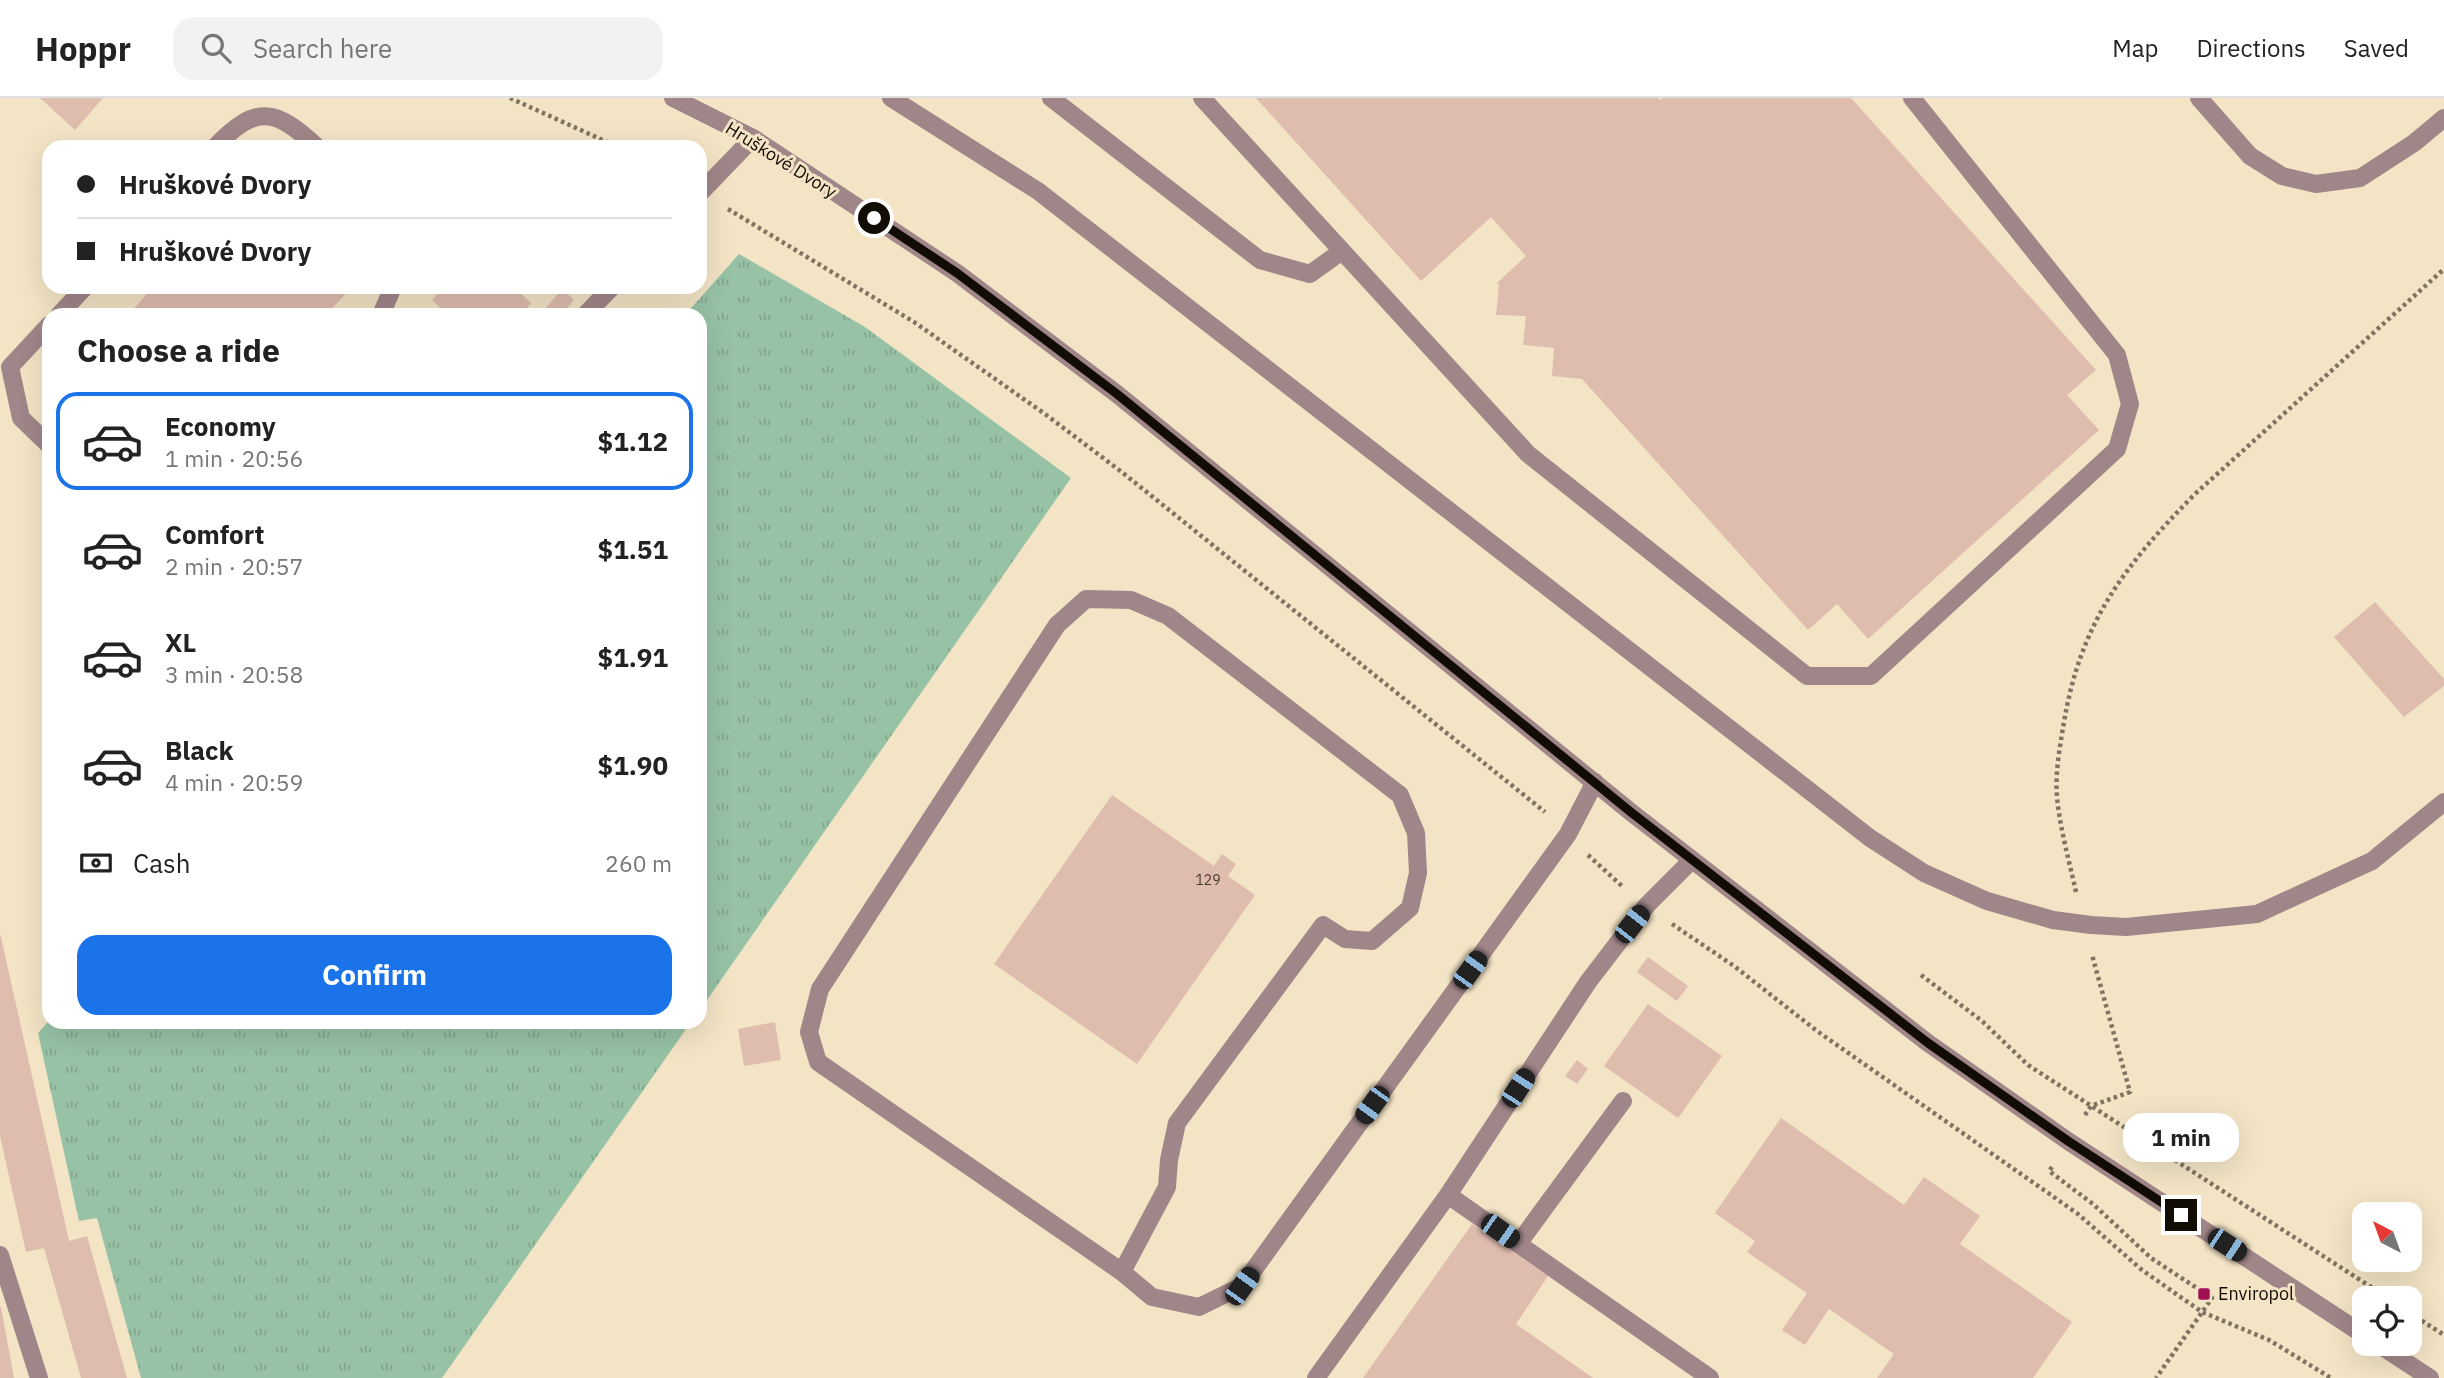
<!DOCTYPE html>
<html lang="en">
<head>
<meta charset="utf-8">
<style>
	body { margin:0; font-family:"IBM Plex Sans",sans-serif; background:#f2f2f2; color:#222; height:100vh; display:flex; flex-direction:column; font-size:26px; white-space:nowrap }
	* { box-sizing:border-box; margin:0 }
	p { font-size:23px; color:#767676 }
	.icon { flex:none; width:38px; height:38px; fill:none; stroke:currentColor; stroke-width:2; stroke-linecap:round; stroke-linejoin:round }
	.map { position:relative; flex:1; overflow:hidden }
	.sheet { position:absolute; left:42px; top:210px; width:665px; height:721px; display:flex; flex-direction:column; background:#fff; border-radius:21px; box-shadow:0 7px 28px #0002 }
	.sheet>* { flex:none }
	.guide { position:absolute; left:42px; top:42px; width:665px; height:154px; border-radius:21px; box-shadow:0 7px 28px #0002; display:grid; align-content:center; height:154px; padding:0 35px; background:#fff }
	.needle { width:46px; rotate:319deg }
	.buttons { position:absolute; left:2352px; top:1104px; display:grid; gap:14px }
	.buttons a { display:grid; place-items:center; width:70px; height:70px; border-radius:14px; background:#fff; box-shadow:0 7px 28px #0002; font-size:35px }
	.end { position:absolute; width:32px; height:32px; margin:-16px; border:9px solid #120d04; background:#fff; box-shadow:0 0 0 4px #fff }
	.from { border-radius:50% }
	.bubble { position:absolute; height:49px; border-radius:21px; background:#fff; box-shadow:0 7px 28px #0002; font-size:23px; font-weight:700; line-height:49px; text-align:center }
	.car { position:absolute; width:21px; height:42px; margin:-21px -10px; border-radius:9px; box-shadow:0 0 5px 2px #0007; background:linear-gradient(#222 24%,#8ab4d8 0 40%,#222 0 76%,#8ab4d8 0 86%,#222 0) }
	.guide b { display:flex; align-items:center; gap:24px; height:66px; font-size:26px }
	.guide b+b { border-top:2px solid #e0e0e0 }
	.guide i { width:18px; height:18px; background:#222 }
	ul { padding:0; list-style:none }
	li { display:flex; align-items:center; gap:21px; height:98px; margin:0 14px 10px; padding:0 21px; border:4px solid transparent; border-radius:21px }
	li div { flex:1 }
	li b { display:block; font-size:26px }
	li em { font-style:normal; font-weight:700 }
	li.active { border-color:#1a73e8 }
	li>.icon { width:63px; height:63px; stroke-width:1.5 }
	h2 { padding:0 35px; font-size:32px; line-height:84px }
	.pay { display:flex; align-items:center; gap:18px; height:77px; padding:0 35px; font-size:26px }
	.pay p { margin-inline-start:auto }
	.cta { display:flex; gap:14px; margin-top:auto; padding:14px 35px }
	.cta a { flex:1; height:80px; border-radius:21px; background:#1a73e8; color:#fff; font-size:28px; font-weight:700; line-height:80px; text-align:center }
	header { display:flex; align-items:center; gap:42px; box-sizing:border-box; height:98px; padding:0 35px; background:#fff; border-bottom:2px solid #e0e0e0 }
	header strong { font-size:33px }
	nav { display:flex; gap:38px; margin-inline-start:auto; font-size:24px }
	.search { width:490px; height:63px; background:#f2f2f2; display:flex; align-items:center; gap:18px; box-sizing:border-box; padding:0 24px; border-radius:21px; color:#767676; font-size:26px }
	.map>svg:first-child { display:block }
	.grass { fill:url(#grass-tufts) }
	.building { fill:#debcae }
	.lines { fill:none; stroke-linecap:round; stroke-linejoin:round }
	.path { stroke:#7e7461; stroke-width:4.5; stroke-dasharray:3.5 3.5; stroke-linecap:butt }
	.lane { stroke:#a18689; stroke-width:18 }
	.street { stroke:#a18689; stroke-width:18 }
	.route { stroke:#120d04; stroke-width:9 }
	.poi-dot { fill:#a11055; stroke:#f3e4c5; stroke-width:2.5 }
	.labels { text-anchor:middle; stroke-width:6; stroke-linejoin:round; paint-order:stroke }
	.number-label { font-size:14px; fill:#45392e }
	.street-label { font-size:18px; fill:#120d04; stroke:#f3e4c5 }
	.poi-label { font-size:18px; fill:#120d04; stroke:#f3e4c5; text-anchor:start }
</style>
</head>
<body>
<header>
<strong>Hoppr</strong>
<div class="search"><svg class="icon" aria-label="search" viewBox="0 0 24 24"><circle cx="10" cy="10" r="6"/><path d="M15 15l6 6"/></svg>Search here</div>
<nav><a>Map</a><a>Directions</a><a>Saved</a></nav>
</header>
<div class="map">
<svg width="2444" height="1280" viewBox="0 0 2444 1280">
	<defs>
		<pattern id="grass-tufts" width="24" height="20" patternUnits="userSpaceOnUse" patternTransform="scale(1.75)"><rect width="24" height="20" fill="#97c2a6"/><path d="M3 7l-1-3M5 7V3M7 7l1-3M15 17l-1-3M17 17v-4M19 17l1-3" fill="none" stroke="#81a68d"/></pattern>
	</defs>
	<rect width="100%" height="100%" fill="#f3e4c5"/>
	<path class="grass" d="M739,156L865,229L1071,380L700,912V217H685Z
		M49,923V924H691L442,1280H141L97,1120L79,1123L38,935Z"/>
	<path class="building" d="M40,0H103L75,32Z
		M1256,0H1658L1660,2L1663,0H1851L2096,272L2067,297L2099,332L1868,541L1837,506L1808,532L1582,281L1552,278L1554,250L1523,247L1526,218L1496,217L1499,187L1497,185L1526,158L1491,119L1421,183Z
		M153,189H352L326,217H128Z
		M444,189H513L531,205L521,217H477L473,213L470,217H448L432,202Z
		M562,191L574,202L561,217H540Z
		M2375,504L2444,581V588L2404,619L2334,539Z
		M1112,697L1214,768L1222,756L1236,766L1228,778L1255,797L1137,966L994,866Z
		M0,835L69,1143L87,1138L127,1280H81L44,1150L26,1154L0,1038Z
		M1648,859L1688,888L1677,903L1637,874Z
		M1648,906L1722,958L1678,1020L1604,968Z
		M775,924L781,962L744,968L738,931Z
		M1577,962L1588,971L1577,986L1565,978Z
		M1781,1020L1904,1107L1924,1079L1980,1118L1960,1146L2072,1224L2033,1280H1877L1894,1256L1829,1211L1805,1247L1782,1232L1807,1195L1747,1154L1755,1143L1715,1115Z
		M1472,1126L1548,1178L1516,1226L1593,1280H1363Z
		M0,1209H1L14,1280H0Z"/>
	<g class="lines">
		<path class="path" d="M510,0L618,49
			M728,111L914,224L1045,316L1123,375L1545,714
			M1588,757L1623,789
			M2076,794C2069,762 2060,731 2057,699C2055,674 2060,648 2064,624C2081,523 2125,467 2195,396L2444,171
			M1672,826L1734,868L1817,933L2078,1116L2142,1172L2202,1214L2269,1242L2331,1280
			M1921,877L1982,923L2028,967L2388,1200
			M2085,1017L2091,1008L2130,994L2092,857
			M2052,1069L2049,1073L2093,1106L2151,1160L2212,1200L2156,1280
			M2410,1215L2444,1237"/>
		<path class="lane" d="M891,0L1038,93L1870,740L1924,775L1987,803L2053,822L2091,827L2126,829L2257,816L2372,763L2444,704
			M1051,0L1260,162L1310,176L1342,153
			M1202,0L1528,356L1807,578H1871L2117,351L2130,306L2117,257L1912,0
			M2199,0L2250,58L2282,78L2316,86L2360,80L2414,45L2444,20
			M215,49C256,6 275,10 317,49
			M700,95L753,40
			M59,217L85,189
			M381,217L393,189
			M585,217L612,189
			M49,227L10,269L21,320L49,347
			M1448,1097L1710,1280
			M1518,1146L1623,1003
			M0,1157L39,1280
			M1122,1174L1167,1089L1169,1062L1177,1025L1323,827L1345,841L1372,843L1410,810L1418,775L1416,735L1400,697L1168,518L1131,502L1086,501L1057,527L820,891L809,934L818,964L1122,1174L1152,1199L1199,1209L1242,1188L1568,736L1595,684
			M1316,1280L1448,1097L1588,884L1647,807L1692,762"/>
		<path class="street" d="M673,0L753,40L957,175L1117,296L1632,715L1928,945L2068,1043L2364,1237
			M2378,1246L2430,1280"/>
	</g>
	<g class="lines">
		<path class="route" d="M874,120L957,175L1117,296L1632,715L1928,945L2068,1043L2181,1117"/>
	</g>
	<rect class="poi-dot" x="2197" y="1189" width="14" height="14" rx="3.5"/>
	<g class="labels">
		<g class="number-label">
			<text x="1208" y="787">129</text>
		</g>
		<g class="street-label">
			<text transform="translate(781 62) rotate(32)" y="6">Hruškové Dvory</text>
		</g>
		<g class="poi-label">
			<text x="2218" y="1202">Enviropol</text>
		</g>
	</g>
</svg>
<div class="buttons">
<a><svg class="needle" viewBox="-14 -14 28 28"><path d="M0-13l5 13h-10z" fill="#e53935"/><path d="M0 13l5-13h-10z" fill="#767676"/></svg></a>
<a><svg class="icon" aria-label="locate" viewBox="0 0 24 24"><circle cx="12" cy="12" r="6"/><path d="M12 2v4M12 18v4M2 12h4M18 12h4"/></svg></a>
</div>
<i class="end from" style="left:874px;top:120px"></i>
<i class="end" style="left:2181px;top:1117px"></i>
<div class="bubble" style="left:2123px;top:1015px;width:116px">1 min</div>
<i class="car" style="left:1632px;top:826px;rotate:38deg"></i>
<i class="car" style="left:1470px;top:872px;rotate:36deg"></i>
<i class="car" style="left:1518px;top:990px;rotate:33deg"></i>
<i class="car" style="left:1372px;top:1007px;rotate:216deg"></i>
<i class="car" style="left:1500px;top:1133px;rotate:125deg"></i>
<i class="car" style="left:2227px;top:1147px;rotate:123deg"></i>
<i class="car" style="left:1242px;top:1188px;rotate:36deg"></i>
<div class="guide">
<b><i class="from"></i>Hruškové Dvory</b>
<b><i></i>Hruškové Dvory</b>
</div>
<section class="sheet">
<h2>Choose a ride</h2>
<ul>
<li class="active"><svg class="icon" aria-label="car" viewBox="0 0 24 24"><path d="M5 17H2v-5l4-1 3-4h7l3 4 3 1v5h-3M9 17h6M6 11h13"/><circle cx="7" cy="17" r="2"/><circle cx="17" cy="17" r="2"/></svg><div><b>Economy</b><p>1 min · 20:56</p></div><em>$1.12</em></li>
<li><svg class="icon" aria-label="car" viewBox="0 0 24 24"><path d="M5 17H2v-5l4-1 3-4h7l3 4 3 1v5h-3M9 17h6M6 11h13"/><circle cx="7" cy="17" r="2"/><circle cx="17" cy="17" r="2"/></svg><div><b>Comfort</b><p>2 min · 20:57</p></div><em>$1.51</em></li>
<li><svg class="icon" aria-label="car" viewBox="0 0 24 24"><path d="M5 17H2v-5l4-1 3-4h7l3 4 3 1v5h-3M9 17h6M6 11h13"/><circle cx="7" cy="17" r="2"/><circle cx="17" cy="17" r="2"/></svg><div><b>XL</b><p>3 min · 20:58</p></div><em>$1.91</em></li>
<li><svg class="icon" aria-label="car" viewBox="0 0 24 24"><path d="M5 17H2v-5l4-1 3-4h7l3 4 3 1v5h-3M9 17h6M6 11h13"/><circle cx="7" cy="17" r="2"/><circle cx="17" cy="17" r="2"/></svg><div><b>Black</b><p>4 min · 20:59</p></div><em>$1.90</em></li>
</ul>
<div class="pay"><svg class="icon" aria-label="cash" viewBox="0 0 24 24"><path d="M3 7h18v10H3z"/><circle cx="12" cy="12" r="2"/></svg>Cash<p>260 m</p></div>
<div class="cta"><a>Confirm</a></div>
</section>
</div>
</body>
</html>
